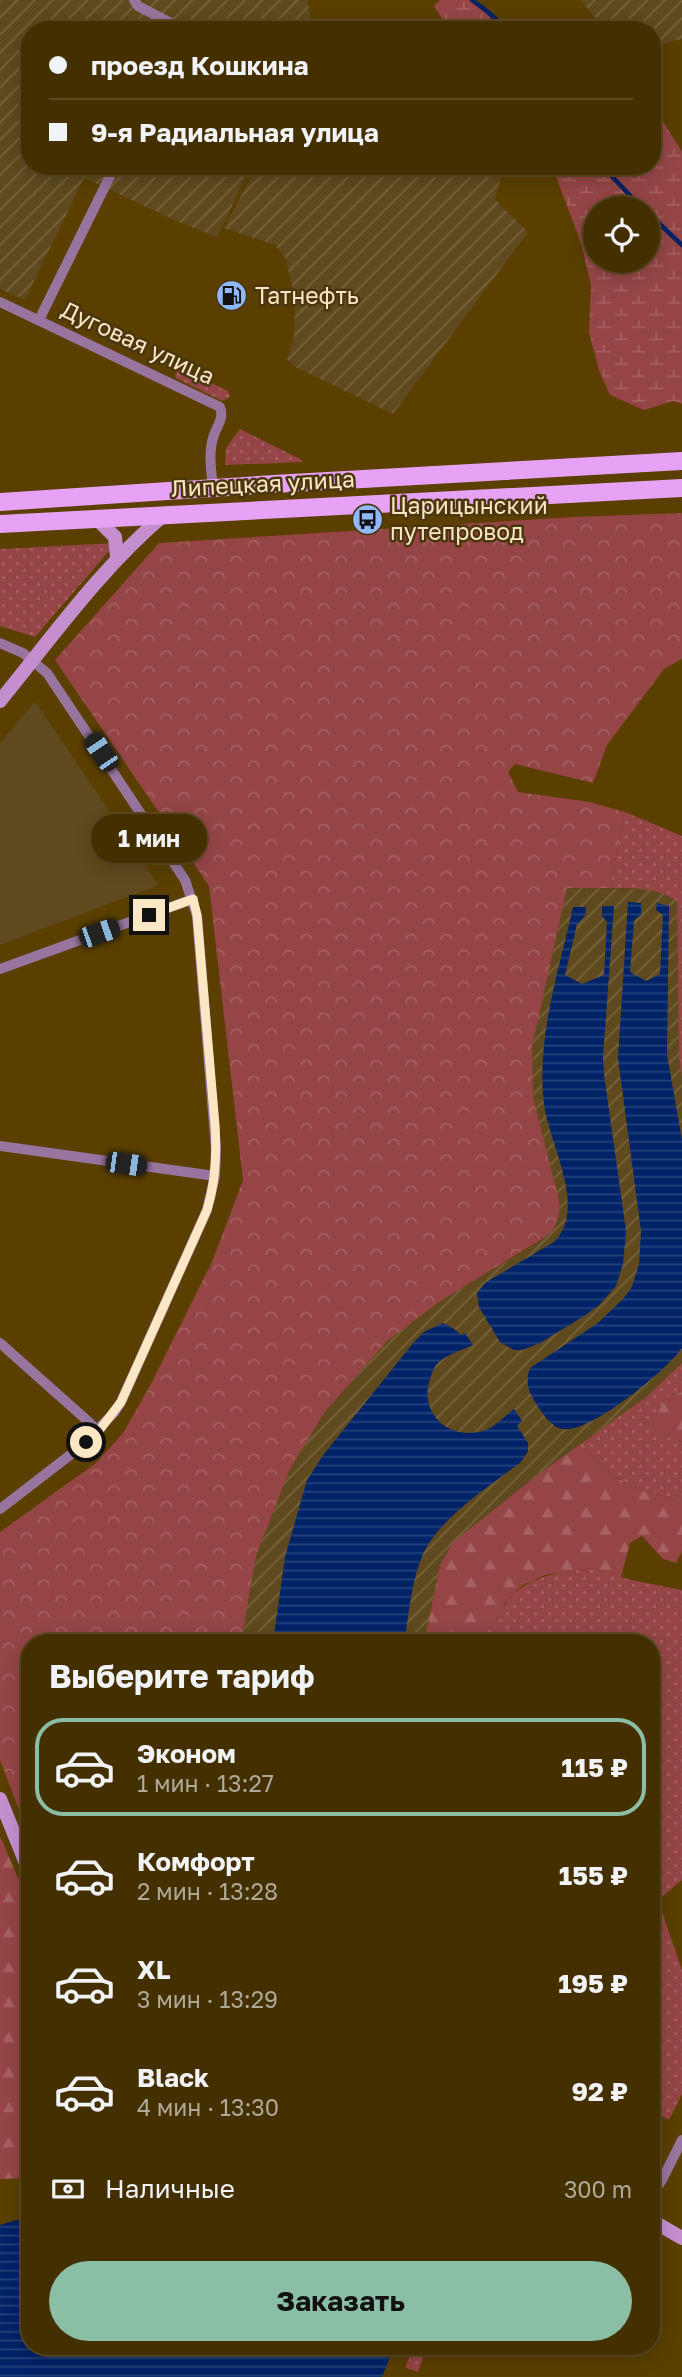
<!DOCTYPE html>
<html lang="ru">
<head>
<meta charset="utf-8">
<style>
	body { margin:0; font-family:"Golos Text",sans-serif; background:#4b370a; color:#f1f3f6; height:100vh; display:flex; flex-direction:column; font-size:26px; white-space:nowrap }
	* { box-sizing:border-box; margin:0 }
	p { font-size:23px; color:#afa999 }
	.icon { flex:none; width:38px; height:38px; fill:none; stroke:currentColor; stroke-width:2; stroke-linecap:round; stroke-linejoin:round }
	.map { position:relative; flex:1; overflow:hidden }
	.drawer { position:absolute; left:21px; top:1634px; width:639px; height:721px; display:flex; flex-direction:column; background:#442f00; border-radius:28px; box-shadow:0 4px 18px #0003,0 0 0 2px #5c4a22 }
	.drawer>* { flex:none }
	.banner { position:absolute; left:21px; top:21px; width:640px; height:154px; border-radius:28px; box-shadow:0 4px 18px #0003,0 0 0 2px #5c4a22; display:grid; align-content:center; height:154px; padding:0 28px; background:#442f00 }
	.controls { position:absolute; left:583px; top:196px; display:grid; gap:14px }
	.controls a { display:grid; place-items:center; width:77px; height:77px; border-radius:50%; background:#442f00; box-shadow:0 4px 18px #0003,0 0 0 2px #5c4a22; font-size:35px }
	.end { position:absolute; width:32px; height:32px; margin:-16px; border:9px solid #fbe7c4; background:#111; box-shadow:0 0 0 4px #111 }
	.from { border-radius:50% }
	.bubble { position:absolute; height:49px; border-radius:24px; background:#442f00; box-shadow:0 4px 18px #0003,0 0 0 2px #5c4a22; font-size:23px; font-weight:700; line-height:49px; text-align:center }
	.car { position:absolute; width:21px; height:42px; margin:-21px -10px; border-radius:9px; box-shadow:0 0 5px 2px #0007; background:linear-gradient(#222 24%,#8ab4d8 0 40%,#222 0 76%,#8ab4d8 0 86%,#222 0) }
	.banner b { display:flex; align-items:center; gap:24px; height:66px; font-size:26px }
	.banner b+b { border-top:2px solid #5c4a22 }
	.banner i { width:18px; height:18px; background:#f1f3f6 }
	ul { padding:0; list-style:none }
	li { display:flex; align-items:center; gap:21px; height:98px; margin:0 14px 10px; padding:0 14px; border:4px solid transparent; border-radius:28px }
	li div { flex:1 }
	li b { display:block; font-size:26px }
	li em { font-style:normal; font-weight:700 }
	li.on { border-color:#8abfa5 }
	li>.icon { width:63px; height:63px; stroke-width:1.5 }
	h2 { padding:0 28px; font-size:32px; line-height:84px }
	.pay { display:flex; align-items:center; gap:18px; height:77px; padding:0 28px; font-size:26px }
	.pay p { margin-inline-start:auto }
	.cta { display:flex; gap:14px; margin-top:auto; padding:14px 28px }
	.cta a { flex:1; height:80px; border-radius:42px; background:#8abfa5; color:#111; font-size:28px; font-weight:700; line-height:80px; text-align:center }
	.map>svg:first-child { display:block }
	.built { fill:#5f491e }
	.industrial { fill:url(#industrial-furrows) }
	.grass { fill:url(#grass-dots) }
	.forest { fill:url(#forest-firs) }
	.wetland { fill:url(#wetland-marsh); fill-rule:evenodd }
	.park { fill:url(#park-crowns) }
	.water { fill:url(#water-rules) }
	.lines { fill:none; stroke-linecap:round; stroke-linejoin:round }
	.stream { stroke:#002267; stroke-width:4.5 }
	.street { stroke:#97759e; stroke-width:10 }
	.secondary { stroke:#c58fcf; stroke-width:14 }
	.primary { stroke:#e8a2f5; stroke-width:18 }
	.route { stroke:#fbe7c4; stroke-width:9 }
	.labels { text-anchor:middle; stroke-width:5; stroke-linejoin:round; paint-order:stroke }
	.poi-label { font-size:23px; fill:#fbe7c4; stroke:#4a360f; text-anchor:start }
	.street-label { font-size:23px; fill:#fbe7c4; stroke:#4a360f }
</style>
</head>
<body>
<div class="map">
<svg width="682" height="2377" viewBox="0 0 682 2377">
	<defs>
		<pattern id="industrial-furrows" width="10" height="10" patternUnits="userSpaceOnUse" patternTransform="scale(1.75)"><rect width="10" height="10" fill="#5f491e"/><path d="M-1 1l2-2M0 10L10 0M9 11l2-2" fill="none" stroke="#77633d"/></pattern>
		<pattern id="grass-dots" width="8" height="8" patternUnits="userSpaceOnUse" patternTransform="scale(1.75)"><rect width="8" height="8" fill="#954546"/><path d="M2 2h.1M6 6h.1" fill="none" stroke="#a5605f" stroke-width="1.8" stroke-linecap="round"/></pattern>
		<pattern id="forest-firs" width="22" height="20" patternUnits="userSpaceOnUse" patternTransform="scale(1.75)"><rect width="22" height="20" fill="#954546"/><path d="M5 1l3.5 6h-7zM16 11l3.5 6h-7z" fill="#a5605f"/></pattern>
		<pattern id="wetland-marsh" width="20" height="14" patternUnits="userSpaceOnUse" patternTransform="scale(1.75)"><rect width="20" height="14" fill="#954546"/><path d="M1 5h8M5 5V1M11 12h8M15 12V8" fill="none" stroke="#a5605f"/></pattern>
		<pattern id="park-crowns" width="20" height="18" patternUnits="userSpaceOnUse" patternTransform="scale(1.75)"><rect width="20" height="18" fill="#954546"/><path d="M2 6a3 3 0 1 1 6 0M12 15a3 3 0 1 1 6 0" fill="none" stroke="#a5605f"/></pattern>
		<pattern id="water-rules" width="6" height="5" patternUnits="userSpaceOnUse" patternTransform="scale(1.75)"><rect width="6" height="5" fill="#002267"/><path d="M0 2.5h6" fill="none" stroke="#26427b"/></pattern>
	</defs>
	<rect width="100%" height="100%" fill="#5a3f00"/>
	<path class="built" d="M35,701L159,885L0,945V743Z"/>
	<path class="industrial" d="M0,0H307L314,30H30V166H251L217,237L179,222L84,178L25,300L0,289Z
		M580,0H682V39L653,46V30H606Z
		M257,166H490L501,178L495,199L528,232L393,414L295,367L287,359L294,336L295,299L286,259L275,245L224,228Z
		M567,888L649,889L665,894L677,901L679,1058L682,1078V1363L645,1398L539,1474L440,1565L424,1643H241L256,1556L290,1469L324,1413L387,1341L439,1302L532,1246L554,1229L559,1200L533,1097L532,1046Z"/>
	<path class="grass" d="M180,369L228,391L230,397L222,401L176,378L175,374Z
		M240,429L300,459L303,462L225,465L226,448Z
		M116,543L35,637L0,626V549Z
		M625,812L682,836V1078L679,1058L677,901C656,887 635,888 610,888Z
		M682,1363V1392L665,1398L650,1432L682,1442V1500L645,1492L607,1473L582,1443L645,1398Z
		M592,1568L631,1580L682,1590V1880L658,1900L682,1970V2094L669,2120L651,2110V1643H462L464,1639L490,1637C495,1626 499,1611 507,1602C528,1574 560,1573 592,1568Z
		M405,2347H427L418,2372L405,2367L410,2356Z
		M490,2347H603L602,2353L488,2350Z"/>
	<path class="forest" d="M682,1392V1442L649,1432L665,1398Z
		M582,1443L607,1473L645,1492L682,1500V1551L676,1563L663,1559L642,1536L630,1543L621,1577L592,1568L545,1575L521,1586L505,1603L490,1637L464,1639L462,1643H424L440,1565L453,1542L539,1474Z
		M0,1836L30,1906V2178L0,2179Z"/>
	<path class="wetland" d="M440,0H471L515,30H449L434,6Z
		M653,105L682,152V404L673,401L644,410L610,395L599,370L589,333L591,285L581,243L552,166H653ZM648,208V261H595V208Z"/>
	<path class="park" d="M682,513V659L664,669L607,745L593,783L515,764L508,772L518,792L590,802L625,812L610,888H567L532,1047L533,1097L559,1200V1214L554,1229L545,1237L439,1302L387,1341L324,1413L290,1469L256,1556L241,1643H30V1839L0,1760V1532L96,1463L123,1433L151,1384L212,1262L243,1180L209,886L55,660L159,543L573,517Z"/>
	<path class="water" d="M628,902L641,903V915L634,920L630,972L646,981L660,974L663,915L656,910L657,903L669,906L667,1055L682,1140V1348C667,1370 589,1434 563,1429C552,1427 545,1417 539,1408C530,1394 524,1385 530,1368L598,1323L623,1299L632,1287L639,1264L641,1231L618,1058Z
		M602,906H614L603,1057L604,1075L626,1231L623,1264L616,1286L599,1305L584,1316L540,1343L522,1350H514L500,1342L479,1307L477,1293L485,1283L554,1242C588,1209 549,1143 544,1104C536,1038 559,971 573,907H586L585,916L577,924L565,975L582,984L604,975L607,922L602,916Z
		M443,1323L454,1329L461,1335L465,1333L473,1345C462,1350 448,1354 439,1362C435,1365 433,1371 431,1376C417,1411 447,1441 483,1431C494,1428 505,1416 514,1409L522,1421L517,1426L528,1443V1451L521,1462C489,1487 440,1517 423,1554C411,1581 409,1615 404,1643H273L285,1557L307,1480L324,1454L414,1342L424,1332Z
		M30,2216V2347H394L382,2377H0V2225Z"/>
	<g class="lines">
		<path class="stream" d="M472,0L488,12L507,30
			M602,166L642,208
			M648,213L682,245"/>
		<path class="street" d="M134,0L138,6L184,30
			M0,302L220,407C224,418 218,424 214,435C208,451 211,470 213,487
			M39,320L115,166
			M0,643L23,653L47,673L185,880L197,916L216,1150L215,1176L207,1210L121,1402L114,1413L74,1452L0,1509
			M0,969L193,899
			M0,1146L215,1176
			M0,1343L90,1423L98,1432
			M651,2196L662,2180L682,2140"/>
		<path class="secondary" d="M95,517L115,537L117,557
			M0,701C53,636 101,568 165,514
			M0,1799L30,1873
			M651,2220L682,2238"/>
		<path class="primary" d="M0,502L274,484L682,461
			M0,524L682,488"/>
	</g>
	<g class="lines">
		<path class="route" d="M86,1442L98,1432L121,1402L207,1210C216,1181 217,1154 215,1125L197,915L193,899L149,915"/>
	</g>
	<defs>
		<symbol id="fuel-disc" viewBox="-11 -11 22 22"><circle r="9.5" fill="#90b8fd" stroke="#4a360f"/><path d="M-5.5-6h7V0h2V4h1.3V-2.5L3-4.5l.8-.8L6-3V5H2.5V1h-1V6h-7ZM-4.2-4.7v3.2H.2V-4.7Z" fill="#111"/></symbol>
		<symbol id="bus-disc" viewBox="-11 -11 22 22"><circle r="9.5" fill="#90b8fd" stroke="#4a360f"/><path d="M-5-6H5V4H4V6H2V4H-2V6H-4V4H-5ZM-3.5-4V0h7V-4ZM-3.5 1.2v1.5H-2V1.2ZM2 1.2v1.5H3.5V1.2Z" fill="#111"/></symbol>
	</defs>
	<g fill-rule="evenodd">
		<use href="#fuel-disc" x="214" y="278" width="35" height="35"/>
		<use href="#bus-disc" x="350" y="502" width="35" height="35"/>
	</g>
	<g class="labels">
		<g class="poi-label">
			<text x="255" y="304">Татнефть</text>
			<text x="390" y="514">Царицынский<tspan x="390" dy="26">путепровод</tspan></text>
		</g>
		<g class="street-label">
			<text transform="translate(138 343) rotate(25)" y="8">Дуговая улица</text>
			<text transform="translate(263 484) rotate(-3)" y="8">Липецкая улица</text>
		</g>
	</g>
</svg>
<div class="controls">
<a><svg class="icon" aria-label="locate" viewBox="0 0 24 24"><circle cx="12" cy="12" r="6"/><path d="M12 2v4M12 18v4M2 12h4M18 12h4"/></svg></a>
</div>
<i class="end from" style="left:86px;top:1442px"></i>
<i class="end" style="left:149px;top:915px"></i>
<div class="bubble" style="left:91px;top:814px;width:116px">1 мин</div>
<i class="car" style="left:101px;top:752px;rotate:326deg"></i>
<i class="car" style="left:99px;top:933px;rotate:71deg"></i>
<i class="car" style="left:126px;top:1164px;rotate:98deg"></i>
<div class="banner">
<b><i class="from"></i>проезд Кошкина</b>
<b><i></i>9-я Радиальная улица</b>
</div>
<section class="drawer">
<h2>Выберите тариф</h2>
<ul>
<li class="on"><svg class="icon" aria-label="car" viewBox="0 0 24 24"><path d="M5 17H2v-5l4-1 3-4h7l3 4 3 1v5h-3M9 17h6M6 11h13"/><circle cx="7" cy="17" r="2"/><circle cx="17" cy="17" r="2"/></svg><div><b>Эконом</b><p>1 мин · 13:27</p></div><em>115 ₽</em></li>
<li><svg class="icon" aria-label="car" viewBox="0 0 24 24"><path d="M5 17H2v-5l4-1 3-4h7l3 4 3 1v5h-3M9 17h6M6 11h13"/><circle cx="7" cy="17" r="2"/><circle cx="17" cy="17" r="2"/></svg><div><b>Комфорт</b><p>2 мин · 13:28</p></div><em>155 ₽</em></li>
<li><svg class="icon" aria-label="car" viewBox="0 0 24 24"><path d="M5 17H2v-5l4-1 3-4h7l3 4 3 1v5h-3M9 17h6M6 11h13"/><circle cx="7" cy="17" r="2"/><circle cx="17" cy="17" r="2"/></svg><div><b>XL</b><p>3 мин · 13:29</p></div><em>195 ₽</em></li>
<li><svg class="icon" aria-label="car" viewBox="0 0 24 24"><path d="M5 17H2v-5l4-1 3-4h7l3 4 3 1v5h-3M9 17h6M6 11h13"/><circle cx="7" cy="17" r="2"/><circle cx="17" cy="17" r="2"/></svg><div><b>Black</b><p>4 мин · 13:30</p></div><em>92 ₽</em></li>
</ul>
<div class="pay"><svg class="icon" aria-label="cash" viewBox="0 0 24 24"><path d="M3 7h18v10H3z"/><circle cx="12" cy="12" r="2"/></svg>Наличные<p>300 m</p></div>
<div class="cta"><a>Заказать</a></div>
</section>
</div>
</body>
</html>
